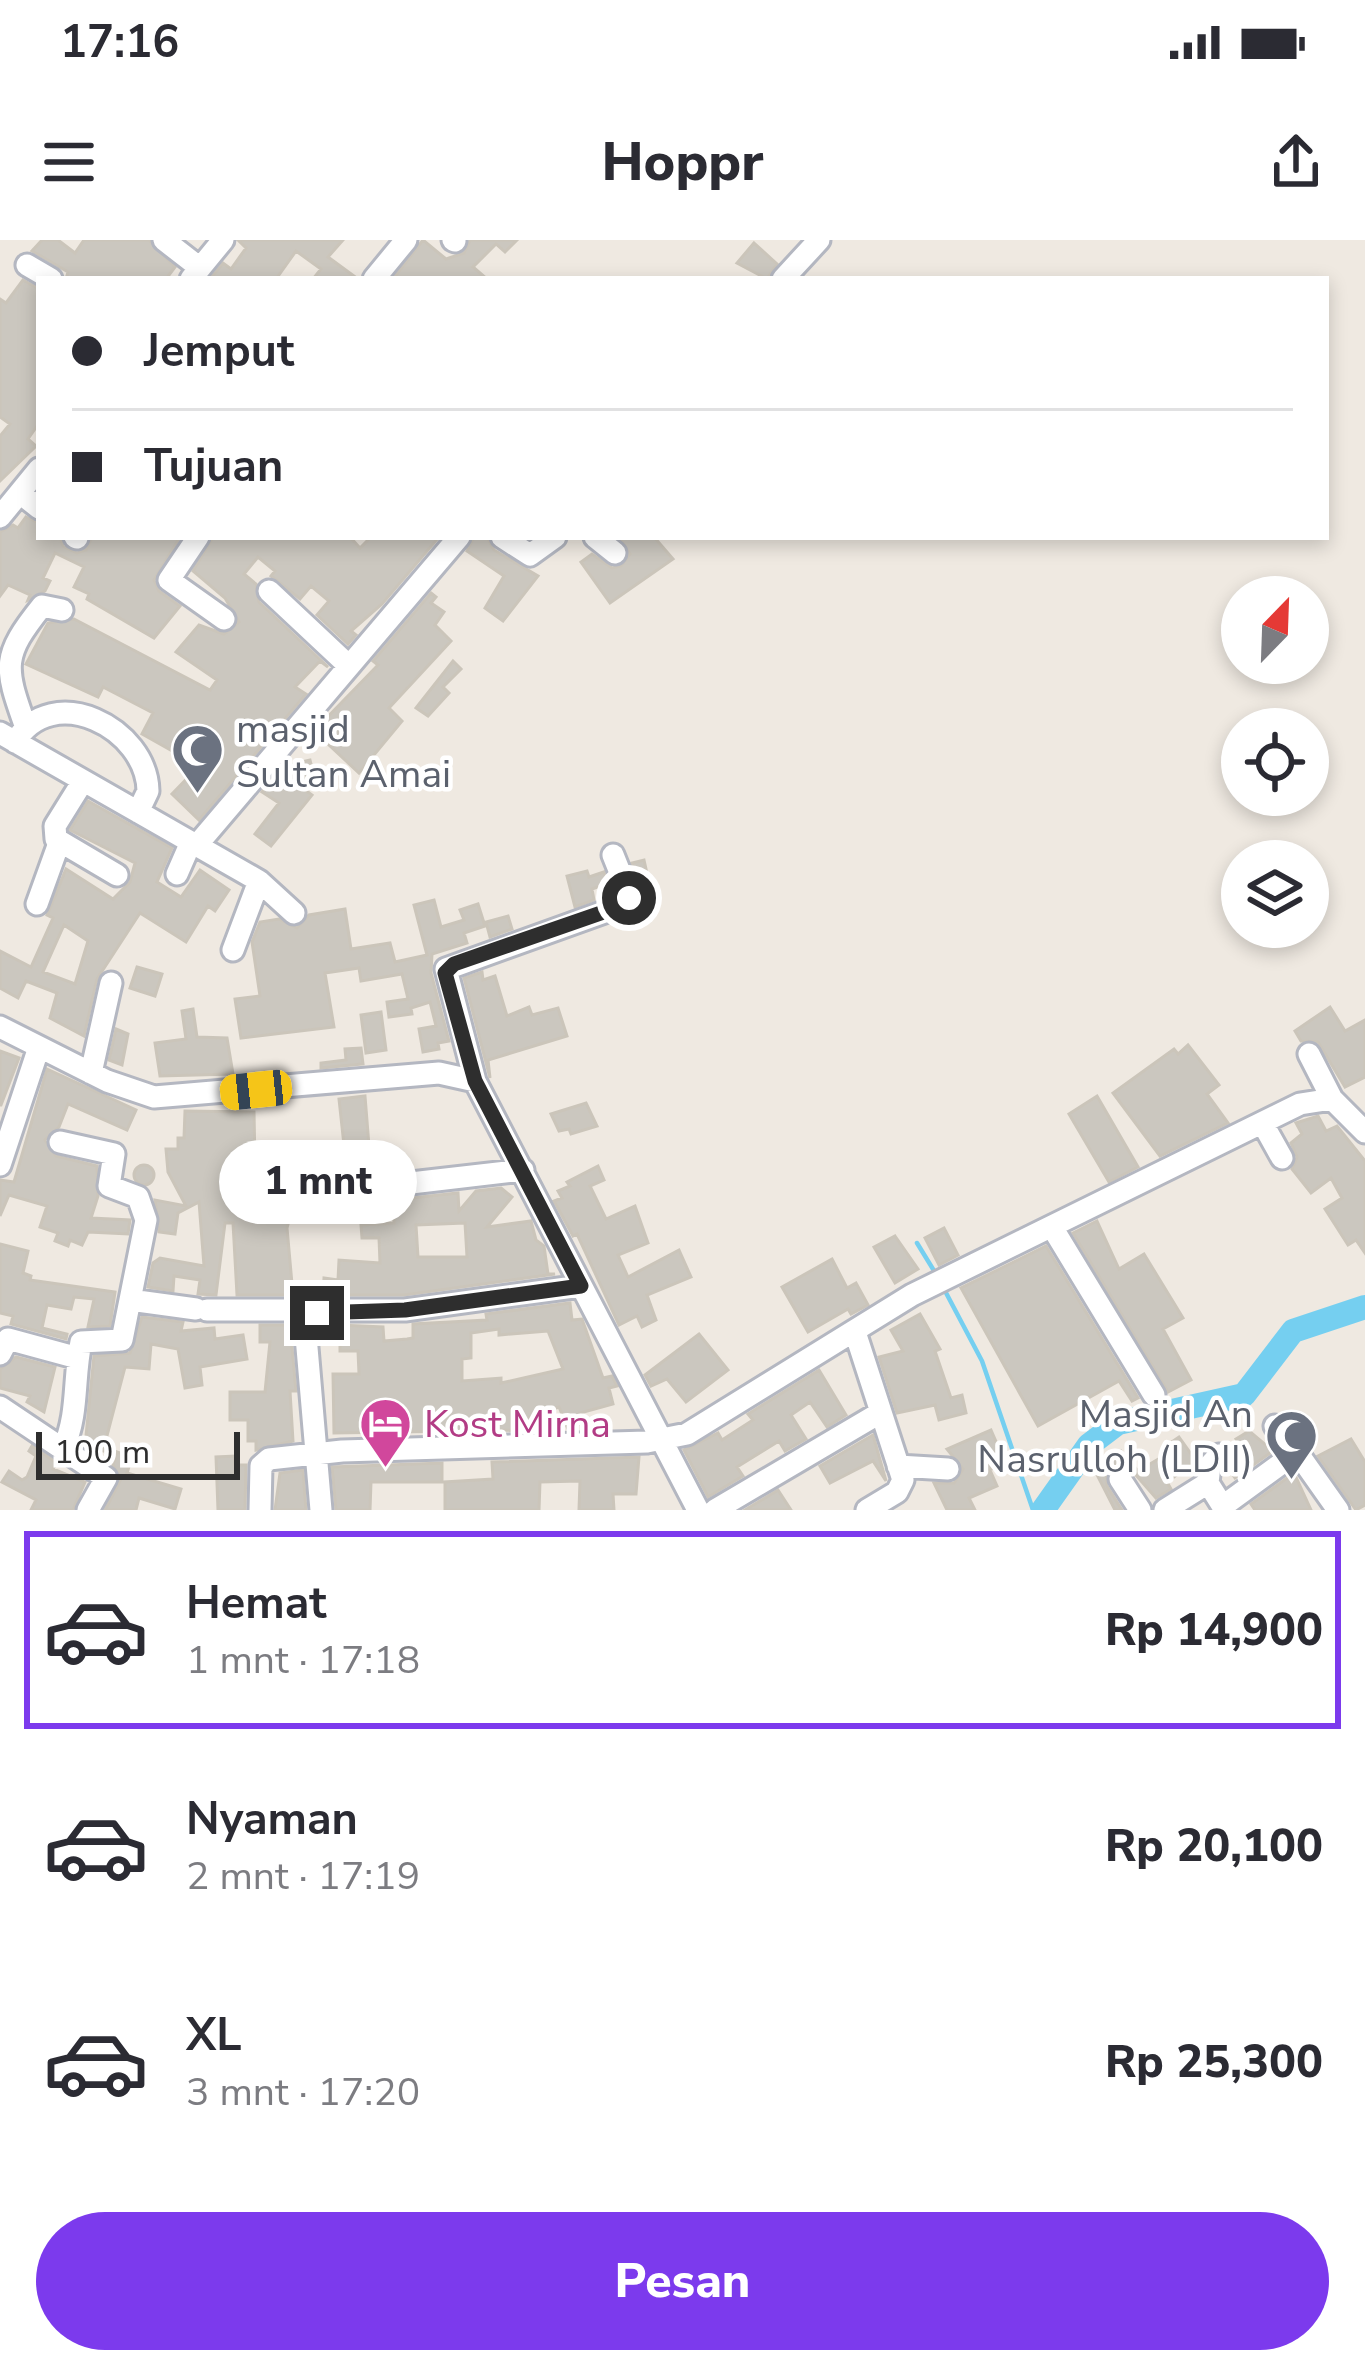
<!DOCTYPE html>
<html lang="id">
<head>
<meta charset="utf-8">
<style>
	body { margin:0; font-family:"Nunito Sans",sans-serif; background:#f7f7f7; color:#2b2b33; height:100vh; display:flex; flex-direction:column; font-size:45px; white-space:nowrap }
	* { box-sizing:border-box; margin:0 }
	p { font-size:39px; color:#7c7c81 }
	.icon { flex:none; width:66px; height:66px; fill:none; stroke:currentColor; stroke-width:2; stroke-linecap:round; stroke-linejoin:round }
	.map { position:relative; height:1270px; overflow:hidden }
	.drawer { display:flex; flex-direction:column; background:#fff; flex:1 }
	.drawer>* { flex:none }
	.guide { position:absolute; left:36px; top:36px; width:1293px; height:264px; border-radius:0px; box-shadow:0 6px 18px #0003; display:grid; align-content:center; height:264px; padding:0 36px; background:#fff }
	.needle { width:78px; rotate:23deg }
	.controls { position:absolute; left:1221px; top:336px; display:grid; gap:24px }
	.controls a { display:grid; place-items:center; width:108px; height:108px; border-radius:50%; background:#fff; box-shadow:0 6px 18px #0003; font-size:60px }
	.scale { position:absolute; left:36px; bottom:30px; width:204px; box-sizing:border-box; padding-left:12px; border:6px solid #2e2e2e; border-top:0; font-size:33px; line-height:42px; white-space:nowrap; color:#2e2e2e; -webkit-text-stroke:9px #fff; paint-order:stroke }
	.end { position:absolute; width:54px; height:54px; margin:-27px; border:15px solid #2e2e2e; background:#fff; box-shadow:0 0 0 6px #fff }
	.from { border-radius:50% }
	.bubble { position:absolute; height:84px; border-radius:42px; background:#fff; box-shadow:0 6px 18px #0003; font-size:39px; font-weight:800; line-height:84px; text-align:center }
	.car { position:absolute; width:36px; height:72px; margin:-36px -18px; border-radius:15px; box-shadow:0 0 9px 3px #0007; background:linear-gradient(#f5c518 24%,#345 0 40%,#f5c518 0 76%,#345 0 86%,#f5c518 0) }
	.guide b { display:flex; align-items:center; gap:42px; height:114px; font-size:45px }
	.guide b+b { border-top:3px solid #e1e1e2 }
	.guide i { width:30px; height:30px; background:#2b2b33 }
	ul { padding:21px 0 0; list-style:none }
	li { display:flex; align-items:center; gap:36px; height:198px; margin:0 24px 18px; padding:0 12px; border:6px solid transparent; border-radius:0px }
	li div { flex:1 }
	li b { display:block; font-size:45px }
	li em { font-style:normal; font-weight:800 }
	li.current { border-color:#7c3aed }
	li>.icon { width:108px; height:108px; stroke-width:1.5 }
	.cta { display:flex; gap:24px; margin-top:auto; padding:24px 36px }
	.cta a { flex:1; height:138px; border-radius:72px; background:#7c3aed; color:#fff; font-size:48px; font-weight:800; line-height:138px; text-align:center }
	.status { display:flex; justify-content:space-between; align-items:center; height:84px; padding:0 60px; background:#fff; direction:ltr }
	.status svg { height:33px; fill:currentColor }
	header { display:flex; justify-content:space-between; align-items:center; height:156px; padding:0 36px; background:#fff; font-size:54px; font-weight:800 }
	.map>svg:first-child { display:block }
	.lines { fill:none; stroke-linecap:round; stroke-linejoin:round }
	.stream { stroke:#75cff0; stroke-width:4.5 }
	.river { stroke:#75cff0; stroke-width:24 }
	.building { fill:#cbc7bf; stroke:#cbc5ba; stroke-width:3; fill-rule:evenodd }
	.minor-casing { stroke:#b4b7c1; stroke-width:27 }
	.minor { stroke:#fff; stroke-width:21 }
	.route { stroke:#2e2e2e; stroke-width:15 }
	.labels { text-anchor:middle; stroke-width:9; stroke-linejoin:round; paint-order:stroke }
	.worship-label { font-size:39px; fill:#5b616d; stroke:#fff; text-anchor:start }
	.hotel-label { font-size:39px; fill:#b23c85; stroke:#fff; text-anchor:start }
</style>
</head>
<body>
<div class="status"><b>17:16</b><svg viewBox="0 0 49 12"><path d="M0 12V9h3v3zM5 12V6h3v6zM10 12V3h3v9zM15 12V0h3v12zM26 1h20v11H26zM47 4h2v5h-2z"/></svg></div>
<header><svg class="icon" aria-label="menu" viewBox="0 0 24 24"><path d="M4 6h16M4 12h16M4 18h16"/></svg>Hoppr<svg class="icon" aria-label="share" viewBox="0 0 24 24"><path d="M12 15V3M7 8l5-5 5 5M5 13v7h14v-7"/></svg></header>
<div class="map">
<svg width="1365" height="1270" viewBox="0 0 1365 1270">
	<rect width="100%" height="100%" fill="#efe9e1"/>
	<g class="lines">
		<path class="stream" d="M917,1003L936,1034
			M944,1049L982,1121L1033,1270"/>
		<path class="river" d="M1043,1270L1089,1205L1118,1183L1244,1155L1293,1091L1365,1067"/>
	</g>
	<path class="building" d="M42,0H58L75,13L84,0H149L175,27L166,39H66L68,32L32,11Z
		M238,0H343L328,17L358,39H313L321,29L296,11L276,39H210L223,23L231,29L246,8Z
		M423,0L446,19L464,13L470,0H517L505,12L496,4L473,27L487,39H393Z
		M754,3L777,24L767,39L737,23Z
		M23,40L39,49V183L28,199L36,206L0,241V196L10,184L0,177V59L6,63Z
		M26,277L39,283V297H60L63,306L77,313L86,310L92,297H180L154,340L159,351L180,366L154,398L87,359L89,354L74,347L84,327L55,313L43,338L50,341L45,351L28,360L30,355L8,345L0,356V292L13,285L18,288Z
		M213,297H350L360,308L371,297H439L382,364L351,391L356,395L348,404L317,375L329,361L311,346L300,359L271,336L275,331L258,317L244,334L256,344L259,362L328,427L320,421L295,447L306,454L199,580L172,554L199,526L142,494L153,473L103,447L98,457L26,424L48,383L74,379L210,450L217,440L176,412L199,385L224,394L239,382L225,358L193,331Z
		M474,297H487L494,310L538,336L503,381L485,368L504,336L467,311Z
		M619,297H654L673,319L610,363L581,322L592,314L612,328L621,326L630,314Z
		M431,353L436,357L431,363L444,372L435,385L451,401L389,468L402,481L359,533L314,491L378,425L373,421Z
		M453,421L461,429L443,447L449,453L428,476L416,468Z
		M310,520L314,536L293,541L312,555L271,606L255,594L279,563L262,552L284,526Z
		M88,561L172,608L157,642L181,657L200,630L229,650L215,671L208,666L186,702L140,673L97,739L84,796L50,778L57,753L26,741L18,758L0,748V711L31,727L53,678L47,675L66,629L113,659L130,642L135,623L70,590ZM64,685L88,701L75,744L43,732Z
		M644,620L650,647L643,649L632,623Z
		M587,631L589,637L604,632L608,643L592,649L594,660L575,667L567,636Z
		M434,660L441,687L464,680L460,670L478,664L485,686L464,693L467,703L432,714L431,733L449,801L438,803L439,809L423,812L419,789L436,786L430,762L411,768L412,774L389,777L387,762L408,759L402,734L361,741L359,728L325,733L334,787L241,798L235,759L260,756L252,702L260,682L279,679L297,688L309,675L345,669L351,709L390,703L395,722L427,715L414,665Z
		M508,676L512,689L490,697L486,682Z
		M137,727L162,734L155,756L130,748Z
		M482,732L483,740L495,736L507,776L529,767L532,775L558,768L567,796L488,820L490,838L464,738Z
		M1330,767L1345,791L1365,780V837L1345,847L1318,802L1301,801L1295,791Z
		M193,769L197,797L227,798L233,834L160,836L155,803L186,799L182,771Z
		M381,772L386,810L366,813L361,775Z
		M116,789L128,794L122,825L109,820Z
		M1188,805L1219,845L1207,854L1228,883L1160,916L1113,853L1174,809L1178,814Z
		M361,808L363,824L321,828V823L346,820L345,809Z
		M0,811L19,818L1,865H0Z
		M47,829L136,870L127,890L68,864L59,887L45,900L56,916L97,926L98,956L91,978L130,980L128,994L88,992L82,1005L70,1000L68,1006L55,1001L58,993L40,987L47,966L9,955L0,976V940L14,942Z
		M365,856L372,943L348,942L339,859Z
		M1097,856L1138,927L1109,942L1069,874Z
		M586,863L597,886L571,894L569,889L559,891L551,874Z
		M185,871L254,872L255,923L293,928L290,949L297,950L287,988L293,1055H237L233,983H225L216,1055L198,1054L200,1040L174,1036L173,1051L148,1047L153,1023L160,1018L204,1026L199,962L178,973L175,994L159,992L155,960L186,966L168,932L166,909H178V898H184Z
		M1318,876L1326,891L1337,886L1365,921V1013L1356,1000L1348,1005L1325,969L1342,958L1331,938L1311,953L1292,929L1297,917L1291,903L1302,894L1296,883Z
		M134 935a10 10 0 1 1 20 0a10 10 0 1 1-20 0Z
		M598,926L604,940L590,946L606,979L635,966L648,1003L618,1015L628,1037L679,1010L691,1037L647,1055L656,1080L642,1087L637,1076L619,1085L577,994L573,996L554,961L562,958L558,951L570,946L567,942Z
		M501,948L512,957L487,987L531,981L536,1000L544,1006L548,1034H555L404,1055H323L324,1038L338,1040L339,1020L380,1023L379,998H362L361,985L394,983V967H403L402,959L458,953L459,971L476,951ZM465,983L467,1017H418L416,985Z
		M1097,981L1119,1029L1144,1014L1183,1078L1163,1089L1191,1140L1168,1152L1073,993Z
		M944,988L958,1015L939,1025L925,998Z
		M895,996L918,1029L895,1043L874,1007Z
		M0,1004L28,1011L23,1033L31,1036L30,1040L115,1052L110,1086L88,1087L94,1059L74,1057L71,1069L47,1065L42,1088L67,1094L66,1099L11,1084L13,1076L0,1073Z
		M1046,1006L1138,1158L1132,1161L1119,1141L1038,1186L961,1048Z
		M832,1019L847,1048L856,1043L868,1065L851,1074L848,1069L808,1092L782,1047Z
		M570,1063L572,1080L582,1079L603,1138L612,1136L617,1146L609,1148L613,1164L580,1173L584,1182L568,1189L559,1167L530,1177L534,1190L334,1193L333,1134H359L358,1111H340V1085L383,1087L384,1101L407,1099L413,1098V1084L487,1080L486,1074ZM499,1089V1095L548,1091L563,1129L501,1143V1138L462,1141V1119L471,1118V1093Z
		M920,1074L940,1109L935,1111L951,1158L962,1155L966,1173L939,1180L935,1165L897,1173L879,1117L903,1111L891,1090Z
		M142,1077L183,1082L181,1091L214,1088L215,1099L243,1095L247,1119L200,1127L202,1145L185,1148L178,1109L151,1104L149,1129L125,1127L103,1211L85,1206L94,1116L130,1113Z
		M260,1085H290L296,1151H290L293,1201L256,1210V1201H248V1180H230V1152H265L270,1102H260Z
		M699,1094L728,1130L686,1162L667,1139L651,1146L645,1135Z
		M16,1117L55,1127L44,1172L27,1162L30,1156L0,1148V1129Z
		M819,1130L846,1175L827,1187L810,1162L791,1175L806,1199L785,1211L779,1201L737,1227L743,1236L708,1257L684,1210L718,1193L722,1200L753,1180L748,1174Z
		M991,1190L1005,1222L990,1230L997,1246L969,1258L975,1270H947L934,1243H954L963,1229L947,1209Z
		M1249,1191L1273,1211L1235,1238L1230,1231L1248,1218L1236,1199Z
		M873,1195L886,1241L873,1221L830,1243L820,1226Z
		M1179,1197L1196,1221L1167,1242L1171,1249L1156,1258L1128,1226L1118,1224L1107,1231V1246L1122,1270H1115L1092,1225L1121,1211L1138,1231L1167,1214L1163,1208Z
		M1351,1199L1365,1222V1265L1356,1270L1318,1216Z
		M32,1206L57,1223L53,1229L85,1242L73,1270H31L36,1260L2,1242L9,1231L22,1240L27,1237L36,1216L29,1211Z
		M117,1212L132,1217L127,1233L181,1249L175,1269L139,1258L136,1270H105L121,1239L113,1225Z
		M235,1216V1225H246L245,1270H218L216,1217Z
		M639,1217L636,1254H613L614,1270H579L580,1241L540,1242L539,1270H445V1242L493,1239L492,1222Z
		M442,1223V1242H371L370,1270H336L332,1227Z
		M303,1230L306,1270H275L280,1233Z
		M1294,1233L1311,1270H1255L1251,1264Z
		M778,1250L791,1270H745Z"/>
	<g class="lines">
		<defs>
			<path id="minor" d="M164,0L200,28
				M453,0L455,1
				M27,25L51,39
				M191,39L223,0
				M374,39L406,0
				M783,39L819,0
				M20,253L39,268
				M0,277L39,229
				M75,297L77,298
				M198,297L169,340L224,379
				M502,297L530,315L555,297
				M595,297L615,313
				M269,351L349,426
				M25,485C4,426 2,416 42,366L62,370
				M0,493L259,641L294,673
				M15,502C52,440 147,488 148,551L138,572
				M83,541L55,586L56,599L117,635
				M197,605L459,297
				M177,634L191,602
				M37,664L59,603
				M233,710L259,641
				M0,787L107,841L154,857L439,833L475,841L698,1270
				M1309,814L1332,859
				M91,833L111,743
				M475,841L446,729L621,666L629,655L613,615
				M1263,884L1282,918
				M60,902L114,914L109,946L138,957L146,980L122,1100L81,1102C73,1140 79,1173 63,1209
				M0,925L39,807
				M411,943L523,930
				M1052,987L1154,1155
				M130,1060L196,1069
				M207,1070H405L581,1046
				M304,1073L321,1270
				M855,1092L903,1240L897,1252L867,1270
				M0,1114L8,1099L78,1118
				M0,1167L106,1238L88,1270
				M1275,1186L1294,1213
				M898,1226L948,1229
				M1120,1239L1140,1270
				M1208,1243L1210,1225L1219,1215
				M1223,1266L1297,1212L1338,1270
				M260,1270L261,1226L269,1219L342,1211L647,1202L687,1194L912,1055L1300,864L1332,859L1365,892
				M715,1270L878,1174
				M1165,1270L1208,1243L1225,1270"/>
		</defs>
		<use href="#minor" class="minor-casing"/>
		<use href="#minor" class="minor"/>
	</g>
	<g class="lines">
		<path class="route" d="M317,1073L405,1070L581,1046L475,841L445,733L454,724L621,666L629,658"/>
	</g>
	<defs>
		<symbol id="mosque-pin" viewBox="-11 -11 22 30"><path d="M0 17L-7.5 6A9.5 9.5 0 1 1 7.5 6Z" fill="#6b7280" stroke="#fff"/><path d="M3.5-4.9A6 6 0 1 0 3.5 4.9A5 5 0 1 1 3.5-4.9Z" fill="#fff"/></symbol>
		<symbol id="hotel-pin" viewBox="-11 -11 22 30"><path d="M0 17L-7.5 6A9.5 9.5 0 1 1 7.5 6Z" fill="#d1479c" stroke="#fff"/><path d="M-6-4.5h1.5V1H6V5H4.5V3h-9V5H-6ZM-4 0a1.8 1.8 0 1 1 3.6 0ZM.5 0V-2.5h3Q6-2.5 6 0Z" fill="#fff"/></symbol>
	</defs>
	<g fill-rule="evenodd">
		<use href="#mosque-pin" x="168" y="480" width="59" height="81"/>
		<use href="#hotel-pin" x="356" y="1154" width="59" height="81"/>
		<use href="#mosque-pin" x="1262" y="1166" width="59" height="81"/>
	</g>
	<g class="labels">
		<g class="worship-label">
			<text x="236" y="502">masjid<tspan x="236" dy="45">Sultan Amai</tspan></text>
			<text x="1253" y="1187" text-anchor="end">Masjid An<tspan x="1253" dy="45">Nasrulloh (LDII)</tspan></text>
		</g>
		<g class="hotel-label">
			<text x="424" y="1197">Kost Mirna</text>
		</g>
	</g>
</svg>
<div class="controls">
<a><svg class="needle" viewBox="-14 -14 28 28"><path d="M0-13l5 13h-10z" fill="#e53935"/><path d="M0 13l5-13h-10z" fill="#7c7c81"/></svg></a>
<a><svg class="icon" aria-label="locate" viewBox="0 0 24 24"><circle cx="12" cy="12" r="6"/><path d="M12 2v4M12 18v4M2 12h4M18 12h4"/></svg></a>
<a><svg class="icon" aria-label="layers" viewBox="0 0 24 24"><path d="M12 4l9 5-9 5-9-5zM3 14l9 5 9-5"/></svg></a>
</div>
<div class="scale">100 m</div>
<i class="end from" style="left:629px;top:658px"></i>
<i class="end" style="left:317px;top:1073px"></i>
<div class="bubble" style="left:219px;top:900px;width:198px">1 mnt</div>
<i class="car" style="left:256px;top:850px;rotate:264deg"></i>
<div class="guide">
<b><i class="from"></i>Jemput</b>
<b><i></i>Tujuan</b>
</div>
</div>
<section class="drawer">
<ul>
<li class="current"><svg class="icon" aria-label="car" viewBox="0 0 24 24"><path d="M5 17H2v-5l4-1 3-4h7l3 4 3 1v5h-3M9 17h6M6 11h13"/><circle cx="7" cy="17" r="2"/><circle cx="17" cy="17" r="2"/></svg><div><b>Hemat</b><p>1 mnt · 17:18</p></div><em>Rp 14,900</em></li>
<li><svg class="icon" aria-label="car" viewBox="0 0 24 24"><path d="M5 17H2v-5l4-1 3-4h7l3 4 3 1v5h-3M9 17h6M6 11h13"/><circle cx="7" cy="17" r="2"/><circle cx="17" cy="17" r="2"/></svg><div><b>Nyaman</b><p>2 mnt · 17:19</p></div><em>Rp 20,100</em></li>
<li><svg class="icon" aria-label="car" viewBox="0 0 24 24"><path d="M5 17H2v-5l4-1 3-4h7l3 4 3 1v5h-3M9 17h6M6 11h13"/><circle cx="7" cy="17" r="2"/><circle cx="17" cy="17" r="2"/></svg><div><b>XL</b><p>3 mnt · 17:20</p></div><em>Rp 25,300</em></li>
</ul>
<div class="cta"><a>Pesan</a></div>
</section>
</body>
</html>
